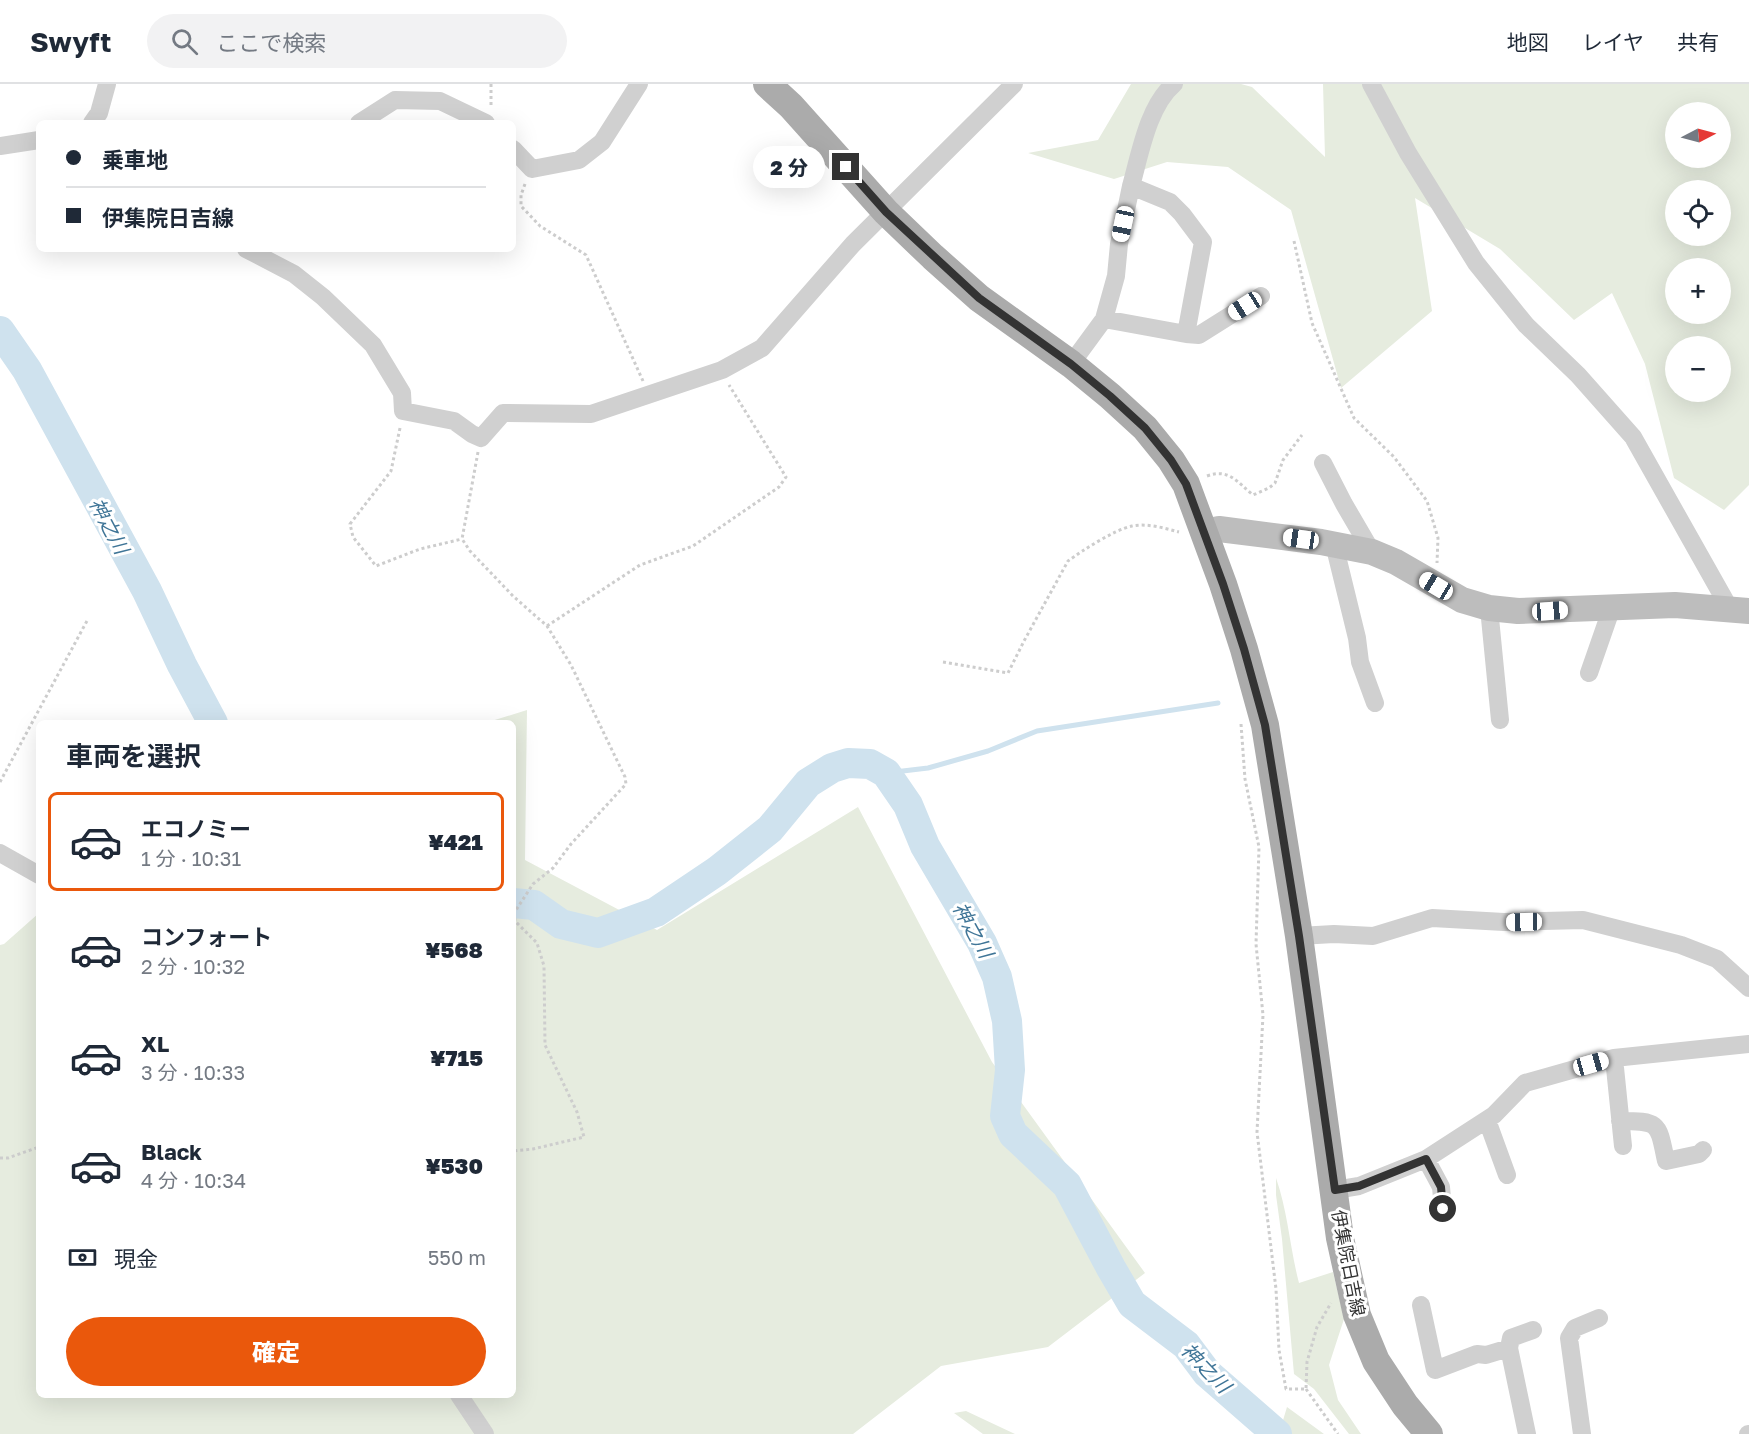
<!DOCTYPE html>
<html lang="ja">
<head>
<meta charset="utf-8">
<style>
	body { margin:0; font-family:"Golos Text","Noto Sans JP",sans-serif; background:#f2f2f3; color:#1f2937; height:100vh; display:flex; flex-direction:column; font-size:22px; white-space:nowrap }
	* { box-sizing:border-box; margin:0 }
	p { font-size:20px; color:#747a83 }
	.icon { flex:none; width:33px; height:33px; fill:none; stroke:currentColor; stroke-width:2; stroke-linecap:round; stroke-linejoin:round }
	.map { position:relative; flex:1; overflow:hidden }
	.drawer { position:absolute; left:36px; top:636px; width:480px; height:678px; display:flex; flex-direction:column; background:#fff; border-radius:9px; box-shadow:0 6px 24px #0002 }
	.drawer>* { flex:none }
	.hud { position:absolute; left:36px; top:36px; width:480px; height:132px; border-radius:9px; box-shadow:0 6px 24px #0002; display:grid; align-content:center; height:132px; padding:0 30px; background:#fff }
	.needle { width:39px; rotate:84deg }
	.fabs { position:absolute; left:1665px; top:18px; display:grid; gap:12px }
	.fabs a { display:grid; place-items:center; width:66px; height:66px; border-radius:50%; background:#fff; box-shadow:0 6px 24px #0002; font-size:30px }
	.end { position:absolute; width:27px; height:27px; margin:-14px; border:8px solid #333; background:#fff; box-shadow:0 0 0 3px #fff }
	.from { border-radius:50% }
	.bubble { position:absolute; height:42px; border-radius:21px; background:#fff; box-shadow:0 6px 24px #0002; font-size:20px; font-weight:800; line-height:42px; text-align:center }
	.car { position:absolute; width:18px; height:36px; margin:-18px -9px; border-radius:8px; box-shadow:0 0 4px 2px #0007; background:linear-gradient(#fff 24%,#345 0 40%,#fff 0 76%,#345 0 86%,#fff 0) }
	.hud b { display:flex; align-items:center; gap:21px; height:57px; font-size:22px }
	.hud b+b { border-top:2px solid #e0e1e3 }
	.hud i { width:15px; height:15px; background:#1f2937 }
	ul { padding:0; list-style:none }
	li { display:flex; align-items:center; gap:18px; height:99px; margin:0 12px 9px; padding:0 18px; border:3px solid transparent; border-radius:9px }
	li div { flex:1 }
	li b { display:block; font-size:22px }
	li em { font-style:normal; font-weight:800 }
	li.on { border-color:#ea580c }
	li>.icon { width:54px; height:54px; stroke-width:1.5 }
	h2 { padding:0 30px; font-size:27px; line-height:72px }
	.pay { display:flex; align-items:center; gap:15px; height:66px; padding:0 30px; font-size:22px }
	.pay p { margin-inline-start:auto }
	.primary-button { display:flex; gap:12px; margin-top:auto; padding:12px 30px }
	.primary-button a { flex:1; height:69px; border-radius:36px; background:#ea580c; color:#fff; font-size:24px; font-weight:800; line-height:69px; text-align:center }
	header { display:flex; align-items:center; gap:36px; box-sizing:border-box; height:84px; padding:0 30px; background:#fff; border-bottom:2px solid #e0e1e3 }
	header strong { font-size:28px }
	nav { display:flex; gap:33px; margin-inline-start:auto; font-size:21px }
	.search { width:420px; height:54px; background:#f2f2f3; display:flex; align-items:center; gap:15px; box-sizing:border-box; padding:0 21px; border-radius:33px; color:#747a83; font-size:22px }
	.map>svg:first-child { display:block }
	.green { fill:#e6ecdf; fill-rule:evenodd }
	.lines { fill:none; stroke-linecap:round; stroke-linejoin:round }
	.stream { stroke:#cfe2ee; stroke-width:5 }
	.river { stroke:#cfe2ee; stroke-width:30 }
	.path { stroke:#cdcdcd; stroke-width:3; stroke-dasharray:3 3; stroke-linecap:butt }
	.street { stroke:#d0d0d0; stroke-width:18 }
	.secondary { stroke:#bdbdbd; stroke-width:26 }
	.primary { stroke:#ababab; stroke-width:28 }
	.route { stroke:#333; stroke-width:8 }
	.labels { text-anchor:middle; stroke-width:6; stroke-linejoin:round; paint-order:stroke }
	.street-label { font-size:18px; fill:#333; stroke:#fff }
	.water-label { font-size:20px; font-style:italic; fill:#3f7597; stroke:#fff }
</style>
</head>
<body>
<header>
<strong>Swyft</strong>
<div class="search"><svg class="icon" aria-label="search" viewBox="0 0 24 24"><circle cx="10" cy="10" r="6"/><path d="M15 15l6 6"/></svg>ここで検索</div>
<nav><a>地図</a><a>レイヤ</a><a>共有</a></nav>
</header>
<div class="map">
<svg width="1749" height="1350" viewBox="0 0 1749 1350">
	<rect width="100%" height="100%" fill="#fff"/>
	<path class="green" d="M1131,0H1241L1252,3L1325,73L1323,0H1749V401L1724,426L1674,394L1645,280L1612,209L1574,236L1500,165L1415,114L1432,227L1341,304L1291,126L1228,83L1167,78L1114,95L1028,69L1098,56ZM1676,28H1720V74H1676ZM1676,106H1720V152H1676ZM1676,184H1720V230H1676ZM1676,262H1720V308H1676Z
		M527,626L525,776L657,846L858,723L992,978L1145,1189L1048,1263L941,1282L853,1350H0V861L4,860L39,829V1311H513V639H485Z
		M1276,1094C1288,1128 1290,1165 1299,1199L1333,1188L1344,1235L1329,1281L1338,1316L1361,1350H1349L1314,1305L1294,1290L1282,1155L1276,1111Z
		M1287,1323L1324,1350H1288L1281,1343Z
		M966,1327L1015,1350H983L954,1329Z"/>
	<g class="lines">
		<path class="stream" d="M886,689L928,684L988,667L1037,647L1218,619"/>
		<path class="river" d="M0,247L27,286L147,507L182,581L213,639
			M513,819L534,821L561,840L598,849L656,828L717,787L770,745L808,699L832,684L848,679L870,680L886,689L908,721L925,762L982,859L997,893L1007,937L1010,986L1005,1032L1013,1050L1067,1101L1111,1184L1132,1220L1186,1261L1207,1289L1277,1350"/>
		<path class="path" d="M491,0V22
			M525,100L521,111V122L540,142L586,171L643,297
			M1294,157L1312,239L1354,334L1394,373L1427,417L1438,454L1437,479
			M400,344L391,387L350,440L353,453L376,482L420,465L462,455
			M478,368L462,455L470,467L513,512L547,542L571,581L625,693L626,700L571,760L553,784L533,800L514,829L515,837L537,859L544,882L545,961L577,1028L584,1053L533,1065L513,1067
			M1207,392C1229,384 1237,398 1253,411L1269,404L1275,399L1283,376L1302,351
			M547,542L640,481L693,462L779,403L786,393L729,301
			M943,578L1008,589L1024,557L1068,477C1083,466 1114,446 1132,442C1147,439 1164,444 1179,448
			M1241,640L1245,695L1259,763L1256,860L1263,931L1257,1048L1276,1205L1279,1266L1286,1305H1306L1307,1278L1317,1243L1331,1219
			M0,698L88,535
			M0,1074H8L39,1063
			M1306,1305L1338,1350"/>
		<path class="street" d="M1371,0L1408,69L1476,179L1526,241L1578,291L1633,353L1731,527
			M92,39L99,29L107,0
			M359,39L395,16L440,17L486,39
			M0,62L39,56
			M513,65L532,85L579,76L602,58L639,0
			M1131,102C1140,70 1148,22 1174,0
			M246,165L294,190L323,213L373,261L402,309L403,327L454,337L472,350L481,354L503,329L591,330L722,286L762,264L853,160L1014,0
			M1186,250L1199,251L1261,212
			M1071,280L1104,235L1186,250L1203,158L1182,130L1170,118L1131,102L1119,160L1116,192L1104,235
			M1323,379L1344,420L1372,468
			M1334,460L1357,554L1360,578L1375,619
			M1489,524L1500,636
			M1589,589L1612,523
			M0,769L39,791
			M1299,852L1334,850L1373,852L1432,834L1504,838L1583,836L1681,861L1717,875L1749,904
			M1614,974L1623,1062
			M1487,1036L1507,1091
			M1620,1037C1660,1037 1658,1039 1666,1077L1699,1070L1703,1066
			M1426,1075L1441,1103L1443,1125
			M1335,1106L1359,1102L1426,1075L1494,1031L1525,999L1614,974L1749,960
			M1421,1221L1435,1286L1477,1270L1486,1271L1509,1264L1527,1350
			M1509,1264L1511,1254L1533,1246
			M459,1311L485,1350
			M1582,1350L1569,1254L1575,1244L1599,1234
			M1748,1350H1749"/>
		<path class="secondary" d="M1204,448L1219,445L1321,458L1372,468L1396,478L1462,516L1489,524L1518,527L1675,521L1749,527"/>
		<path class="primary" d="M767,0L791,22L886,128L933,173L979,214L1071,280L1110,312L1145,344L1171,376L1186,400L1223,500L1244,565L1265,641L1299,852L1340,1154L1357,1231L1376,1277L1405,1321L1429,1350"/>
	</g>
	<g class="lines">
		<path class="route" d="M846,83L886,128L979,214L1071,280L1110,312L1145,344L1171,376L1186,400L1223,500L1244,565L1265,641L1299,852L1335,1106L1359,1102L1426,1075L1441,1103L1443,1125"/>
	</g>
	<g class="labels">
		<g class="street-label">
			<text transform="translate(1348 1179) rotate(79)" y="6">伊集院日吉線</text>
		</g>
		<g class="water-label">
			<text transform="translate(109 442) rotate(62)" y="7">神之川</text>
			<text transform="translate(973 846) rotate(61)" y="7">神之川</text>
			<text transform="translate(1206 1284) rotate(46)" y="7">神之川</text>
		</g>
	</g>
</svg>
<div class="fabs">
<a><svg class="needle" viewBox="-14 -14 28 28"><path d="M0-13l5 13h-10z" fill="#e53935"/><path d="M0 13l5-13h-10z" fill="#747a83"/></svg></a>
<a><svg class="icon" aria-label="locate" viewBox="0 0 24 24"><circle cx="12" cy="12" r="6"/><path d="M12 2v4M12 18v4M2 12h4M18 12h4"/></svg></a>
<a>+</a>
<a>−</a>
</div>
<i class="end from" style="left:1443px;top:1125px"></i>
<i class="end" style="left:846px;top:83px"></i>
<div class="bubble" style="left:753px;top:62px;width:72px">2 分</div>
<i class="car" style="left:1123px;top:140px;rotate:192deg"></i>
<i class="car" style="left:1245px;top:222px;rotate:238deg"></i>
<i class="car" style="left:1301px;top:455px;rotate:278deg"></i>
<i class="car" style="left:1436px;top:502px;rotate:301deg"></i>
<i class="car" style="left:1550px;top:527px;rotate:86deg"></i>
<i class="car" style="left:1524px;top:838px;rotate:269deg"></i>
<i class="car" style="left:1591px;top:980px;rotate:74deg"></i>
<div class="hud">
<b><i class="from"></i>乗車地</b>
<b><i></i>伊集院日吉線</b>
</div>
<section class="drawer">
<h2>車両を選択</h2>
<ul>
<li class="on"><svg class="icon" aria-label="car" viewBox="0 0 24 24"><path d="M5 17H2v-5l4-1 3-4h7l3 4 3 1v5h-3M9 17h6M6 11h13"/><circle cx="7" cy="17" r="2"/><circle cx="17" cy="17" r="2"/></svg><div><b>エコノミー</b><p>1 分 · 10:31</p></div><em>¥421</em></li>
<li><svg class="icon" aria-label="car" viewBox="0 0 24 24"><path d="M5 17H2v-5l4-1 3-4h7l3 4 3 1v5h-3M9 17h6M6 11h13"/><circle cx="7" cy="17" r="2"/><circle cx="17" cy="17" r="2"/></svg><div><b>コンフォート</b><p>2 分 · 10:32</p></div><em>¥568</em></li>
<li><svg class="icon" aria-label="car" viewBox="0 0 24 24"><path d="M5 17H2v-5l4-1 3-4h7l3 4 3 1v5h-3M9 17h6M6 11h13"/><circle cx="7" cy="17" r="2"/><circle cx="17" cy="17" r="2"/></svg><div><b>XL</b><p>3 分 · 10:33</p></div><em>¥715</em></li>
<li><svg class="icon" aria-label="car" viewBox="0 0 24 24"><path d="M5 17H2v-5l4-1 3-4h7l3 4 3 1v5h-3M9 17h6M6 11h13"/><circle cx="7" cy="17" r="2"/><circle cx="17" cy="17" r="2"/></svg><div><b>Black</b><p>4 分 · 10:34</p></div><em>¥530</em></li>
</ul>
<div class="pay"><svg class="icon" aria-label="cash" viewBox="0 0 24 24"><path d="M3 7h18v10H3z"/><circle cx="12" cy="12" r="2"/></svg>現金<p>550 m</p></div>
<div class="primary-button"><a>確定</a></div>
</section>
</div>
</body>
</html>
